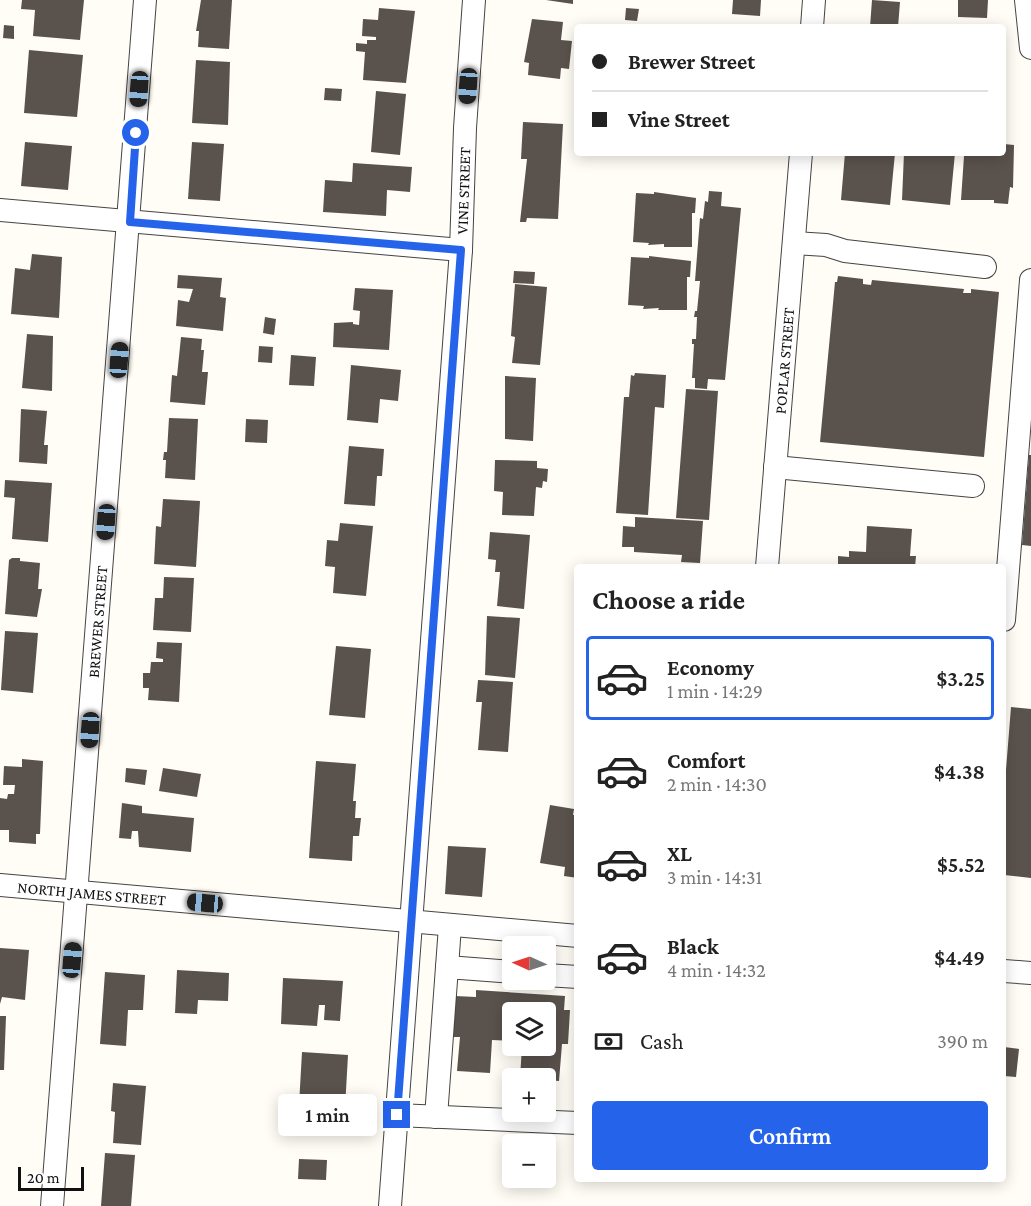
<!DOCTYPE html>
<html lang="en">
<head>
<meta charset="utf-8">
<style>
	body { margin:0; font-family:"Crimson Pro",serif; background:#f2f2f2; color:#222; height:100vh; display:flex; flex-direction:column; font-size:22px; white-space:nowrap }
	* { box-sizing:border-box; margin:0 }
	p { font-size:20px; color:#767676 }
	.icon { flex:none; width:33px; height:33px; fill:none; stroke:currentColor; stroke-width:2; stroke-linecap:round; stroke-linejoin:round }
	.map { position:relative; flex:1; overflow:hidden }
	.side { position:absolute; left:574px; top:564px; width:432px; height:618px; display:flex; flex-direction:column; background:#fff; border-radius:6px; box-shadow:0 3px 15px #0003 }
	.side>* { flex:none }
	.hud { position:absolute; left:574px; top:24px; width:432px; height:132px; border-radius:6px; box-shadow:0 3px 15px #0003; display:grid; align-content:center; height:132px; padding:0 18px; background:#fff }
	.needle { width:39px; rotate:273deg }
	.buttons { position:absolute; left:502px; top:936px; display:grid; gap:12px }
	.buttons a { display:grid; place-items:center; width:54px; height:54px; border-radius:6px; background:#fff; box-shadow:0 3px 15px #0003; font-size:30px }
	.scale { position:absolute; left:18px; bottom:15px; width:66px; box-sizing:border-box; padding-left:6px; border:3px solid #111; border-top:0; font-size:16px; line-height:21px; white-space:nowrap; color:#111; -webkit-text-stroke:4px #fff; paint-order:stroke }
	.end { position:absolute; width:27px; height:27px; margin:-14px; border:8px solid #2563eb; background:#fff; box-shadow:0 0 0 3px #fff }
	.from { border-radius:50% }
	.bubble { position:absolute; height:42px; border-radius:6px; background:#fff; box-shadow:0 3px 15px #0003; font-size:20px; font-weight:600; line-height:42px; text-align:center }
	.car { position:absolute; width:18px; height:36px; margin:-18px -9px; border-radius:8px; box-shadow:0 0 4px 2px #0007; background:linear-gradient(#222 24%,#8ab4d8 0 40%,#222 0 76%,#8ab4d8 0 86%,#222 0) }
	.hud b { display:flex; align-items:center; gap:21px; height:57px; font-size:22px }
	.hud b+b { border-top:2px solid #e0e0e0 }
	.hud i { width:15px; height:15px; background:#222 }
	ul { padding:0; list-style:none }
	li { display:flex; align-items:center; gap:18px; height:84px; margin:0 12px 9px; padding:0 6px; border:3px solid transparent; border-radius:6px }
	li div { flex:1 }
	li b { display:block; font-size:22px }
	li em { font-style:normal; font-weight:600 }
	li.on { border-color:#2563eb }
	li>.icon { width:54px; height:54px; stroke-width:1.5 }
	h2 { padding:0 18px; font-size:27px; line-height:72px }
	.pay { display:flex; align-items:center; gap:15px; height:66px; padding:0 18px; font-size:22px }
	.pay p { margin-inline-start:auto }
	.action { display:flex; gap:12px; margin-top:auto; padding:12px 18px }
	.action a { flex:1; height:69px; border-radius:6px; background:#2563eb; color:#fff; font-size:24px; font-weight:600; line-height:69px; text-align:center }
	.map>svg:first-child { display:block }
	.building { fill:#5a524d }
	.lines { fill:none; stroke-linecap:round; stroke-linejoin:round }
	.minor-casing { stroke:#444; stroke-width:24 }
	.minor { stroke:#fff; stroke-width:22 }
	.route { stroke:#2563eb; stroke-width:8 }
	.labels { text-anchor:middle; stroke-width:6; stroke-linejoin:round; paint-order:stroke }
	.street-label { font-size:16px; fill:#111; stroke:#fff }
</style>
</head>
<body>
<div class="map">
<svg width="1031" height="1206" viewBox="0 0 1031 1206">
	<rect width="100%" height="100%" fill="#fffdf5"/>
	<path class="building" d="M22,0H84L80,40L33,36L35,10L21,9Z
		M201,0H232L229,49L198,47L199,31H196Z
		M546,0H573V4Z
		M733,0H761L760,16L732,14Z
		M872,0L900,2L898,27H870Z
		M958,0H988L987,18L958,17Z
		M379,8L415,11L406,83L363,80L365,52L356,51V43L367,44V40H376V37L362,36L363,19L378,20Z
		M626,8L639,9L637,21L625,20Z
		M532,19L563,22L561,40L572,41L569,69L561,68L560,79L528,75L529,63L524,62Z
		M4,25L14,26V39L3,38Z
		M29,50L83,55L77,117L24,113Z
		M196,60L230,62L228,125L192,123Z
		M325,88L342,89L341,101L324,100Z
		M376,91L406,94L400,155L371,152Z
		M523,122L563,124L558,219L527,218L526,222H520L527,159H521Z
		M25,142L72,146L68,190L21,186Z
		M192,142L224,144L220,201L188,199Z
		M1004,144L1014,145L1013,188L1010,187L1008,204L994,203V200H961L964,156L967,153H1004Z
		M845,153H895L890,205L841,200Z
		M904,153H955L950,205L902,200Z
		M353,163L412,167L410,192L387,190L386,216L323,212L325,180L352,182Z
		M709,191L722,192L721,206L741,208L725,380L708,379L707,389L695,388V378H692L694,344H692V339H696L697,317H694L695,311H697L700,281H695L700,218L703,219L705,201L708,202Z
		M654,192L696,198L695,213H692V247H664V244L648,245L649,243L633,242L636,193L654,194Z
		M32,254L62,257L59,318L11,314L15,268L30,270Z
		M649,256L691,261L690,277H687V310H658L659,308L643,309L644,306L628,305L631,257L649,258Z
		M514,271L535,272L534,284L513,283Z
		M178,275L222,278L220,297L226,298L223,331L176,326L178,300L189,302L193,289L177,288Z
		M838,276L863,279V284L871,285L872,280L964,289L963,293H971V289L999,292L984,457L820,442L835,282H837Z
		M515,284L547,287L540,365L512,363L515,337L511,336Z
		M355,288L393,290L389,350L333,347L334,323L353,322V324L359,325L360,311L353,310Z
		M265,317L276,319L274,335L263,333Z
		M27,334L53,336L52,391L22,388Z
		M181,337L202,339L201,350H204L202,372H208L205,405L170,402L172,375L177,376Z
		M259,346L273,347L272,363L258,362Z
		M291,355L316,357L314,386L289,385Z
		M351,365L401,370L398,401L380,399L378,423L347,420Z
		M635,373L666,375L664,408L655,407L648,515L616,513L624,397H629L631,375L634,376Z
		M505,376L536,378L533,441L505,439Z
		M686,389L718,391L709,520L676,518Z
		M21,409L47,411L44,445H48L47,464L19,462Z
		M169,418L198,419L195,480L165,478L166,460H163L164,452H167Z
		M246,419L268,420L267,443L245,442Z
		M349,446L384,449L382,476H377L375,506L344,504Z
		M1029,455H1031V546L1022,545Z
		M495,460L537,461V468L548,469L547,482L543,481L542,488L536,487L534,516L502,515L503,492L494,491Z
		M5,480L52,483L48,542L12,539L15,498L4,497Z
		M163,499L200,501L196,567L154,564L156,526L161,527Z
		M635,517L703,521L700,563L681,562L682,555L634,552V547H622L623,526L635,527Z
		M340,523L373,526L366,596L333,593L335,567L325,566L327,540L338,541Z
		M867,526L912,529L910,556H916L915,567H838V556L849,557V551L866,552Z
		M490,532L530,535L524,609L497,606L500,572H495L496,560L488,559Z
		M12,558H20V561L40,563L38,589H42L37,617L5,614L9,560Z
		M164,577L194,578L191,632L153,630L155,598H163Z
		M487,616L520,618L515,678L485,675Z
		M5,631L38,633L33,693L1,690Z
		M157,642L182,643L179,702L148,700L149,688H143V673H150L151,662H163V659L156,658Z
		M336,646L371,649L365,718L329,715Z
		M478,680L513,682L508,752L478,750L482,702H476Z
		M1011,707L1031,709V878L1004,875V795Z
		M22,759L43,761L40,834H36V844L9,842V830H0V798L7,799L8,794H14L15,785H3L4,766L22,767Z
		M316,761L356,764L353,801H356L355,818H361L359,836H353L352,861L309,858Z
		M126,768L147,770L145,785L125,782Z
		M163,768L201,774L197,797L159,791Z
		M122,803L142,806V813L194,818L191,852L139,847L138,831H132L131,839L119,838Z
		M550,805L574,809L573,815H578V878L564,876L565,867L540,863Z
		M448,846L486,848L482,897L445,894Z
		M0,948L29,950L25,1000L2,997L0,1004Z
		M177,970L229,973L228,1001L198,1000L197,1014L175,1013Z
		M105,972L145,975L143,1010H128L126,1046L100,1044Z
		M283,978L343,981L340,1021L324,1020L325,1005H319L317,1026L281,1024Z
		M476,990L565,996L564,1010H570L568,1044H562L559,1081L520,1078L522,1046H546V1012H513V1041L492,1040L490,1073L457,1071L460,1037H453L455,996L476,997Z
		M0,1016H6L4,1070H0Z
		M1004,1047L1019,1049L1016,1077L1004,1076Z
		M302,1052L348,1055L345,1108L299,1105Z
		M113,1083L146,1086L141,1145L113,1143L115,1112L111,1111Z
		M105,1153L135,1155L131,1206H101Z
		M299,1159L327,1160L326,1180L298,1179Z"/>
	<g class="lines">
		<defs>
			<g id="minor">
				<path d="M1026,0L1031,48"/>
				<path d="M812,27L814,0"/>
				<path d="M0,210L461,250"/>
				<path d="M794,243L826,245L845,251L985,267"/>
				<path d="M775,467L973,486"/>
				<path id="s1" d="M767,567L801,153"/>
				<path d="M1004,620L1031,280"/>
				<path id="s2" d="M0,885L578,936"/>
				<path d="M447,967L450,926"/>
				<path d="M1004,971L1031,973"/>
				<path d="M546,975L578,977"/>
				<path d="M397,1115L578,1123"/>
				<path d="M436,1117L447,967L513,972"/>
				<path id="s3" d="M52,1206L145,0"/>
				<path id="s4" d="M390,1206L461,250L465,128L474,0"/>
			</g>
		</defs>
		<use href="#minor" class="minor-casing"/>
		<use href="#minor" class="minor"/>
	</g>
	<g class="lines">
		<path class="route" d="M136,133L130,222L461,250L397,1115"/>
	</g>
	<g class="labels">
		<g class="street-label">
			<text dy="6" stroke="none"><textPath href="#s4" startOffset="1018">VINE STREET</textPath></text>
			<text dy="6" stroke="none"><textPath href="#s1" startOffset="207">POPLAR STREET</textPath></text>
			<text dy="6" stroke="none"><textPath href="#s3" startOffset="586">BREWER STREET</textPath></text>
			<text dy="6" stroke="none"><textPath href="#s2" startOffset="92">NORTH JAMES STREET</textPath></text>
		</g>
	</g>
</svg>
<div class="buttons">
<a><svg class="needle" viewBox="-14 -14 28 28"><path d="M0-13l5 13h-10z" fill="#e53935"/><path d="M0 13l5-13h-10z" fill="#767676"/></svg></a>
<a><svg class="icon" aria-label="layers" viewBox="0 0 24 24"><path d="M12 4l9 5-9 5-9-5zM3 14l9 5 9-5"/></svg></a>
<a>+</a>
<a>−</a>
</div>
<div class="scale">20 m</div>
<i class="end from" style="left:136px;top:133px"></i>
<i class="end" style="left:397px;top:1115px"></i>
<div class="bubble" style="left:278px;top:1094px;width:99px">1 min</div>
<i class="car" style="left:468px;top:86px;rotate:184deg"></i>
<i class="car" style="left:139px;top:89px;rotate:184deg"></i>
<i class="car" style="left:119px;top:360px;rotate:4deg"></i>
<i class="car" style="left:106px;top:522px;rotate:184deg"></i>
<i class="car" style="left:90px;top:730px;rotate:184deg"></i>
<i class="car" style="left:205px;top:903px;rotate:275deg"></i>
<i class="car" style="left:72px;top:960px;rotate:5deg"></i>
<div class="hud">
<b><i class="from"></i>Brewer Street</b>
<b><i></i>Vine Street</b>
</div>
<section class="side">
<h2>Choose a ride</h2>
<ul>
<li class="on"><svg class="icon" aria-label="car" viewBox="0 0 24 24"><path d="M5 17H2v-5l4-1 3-4h7l3 4 3 1v5h-3M9 17h6M6 11h13"/><circle cx="7" cy="17" r="2"/><circle cx="17" cy="17" r="2"/></svg><div><b>Economy</b><p>1 min · 14:29</p></div><em>$3.25</em></li>
<li><svg class="icon" aria-label="car" viewBox="0 0 24 24"><path d="M5 17H2v-5l4-1 3-4h7l3 4 3 1v5h-3M9 17h6M6 11h13"/><circle cx="7" cy="17" r="2"/><circle cx="17" cy="17" r="2"/></svg><div><b>Comfort</b><p>2 min · 14:30</p></div><em>$4.38</em></li>
<li><svg class="icon" aria-label="car" viewBox="0 0 24 24"><path d="M5 17H2v-5l4-1 3-4h7l3 4 3 1v5h-3M9 17h6M6 11h13"/><circle cx="7" cy="17" r="2"/><circle cx="17" cy="17" r="2"/></svg><div><b>XL</b><p>3 min · 14:31</p></div><em>$5.52</em></li>
<li><svg class="icon" aria-label="car" viewBox="0 0 24 24"><path d="M5 17H2v-5l4-1 3-4h7l3 4 3 1v5h-3M9 17h6M6 11h13"/><circle cx="7" cy="17" r="2"/><circle cx="17" cy="17" r="2"/></svg><div><b>Black</b><p>4 min · 14:32</p></div><em>$4.49</em></li>
</ul>
<div class="pay"><svg class="icon" aria-label="cash" viewBox="0 0 24 24"><path d="M3 7h18v10H3z"/><circle cx="12" cy="12" r="2"/></svg>Cash<p>390 m</p></div>
<div class="action"><a>Confirm</a></div>
</section>
</div>
</body>
</html>
